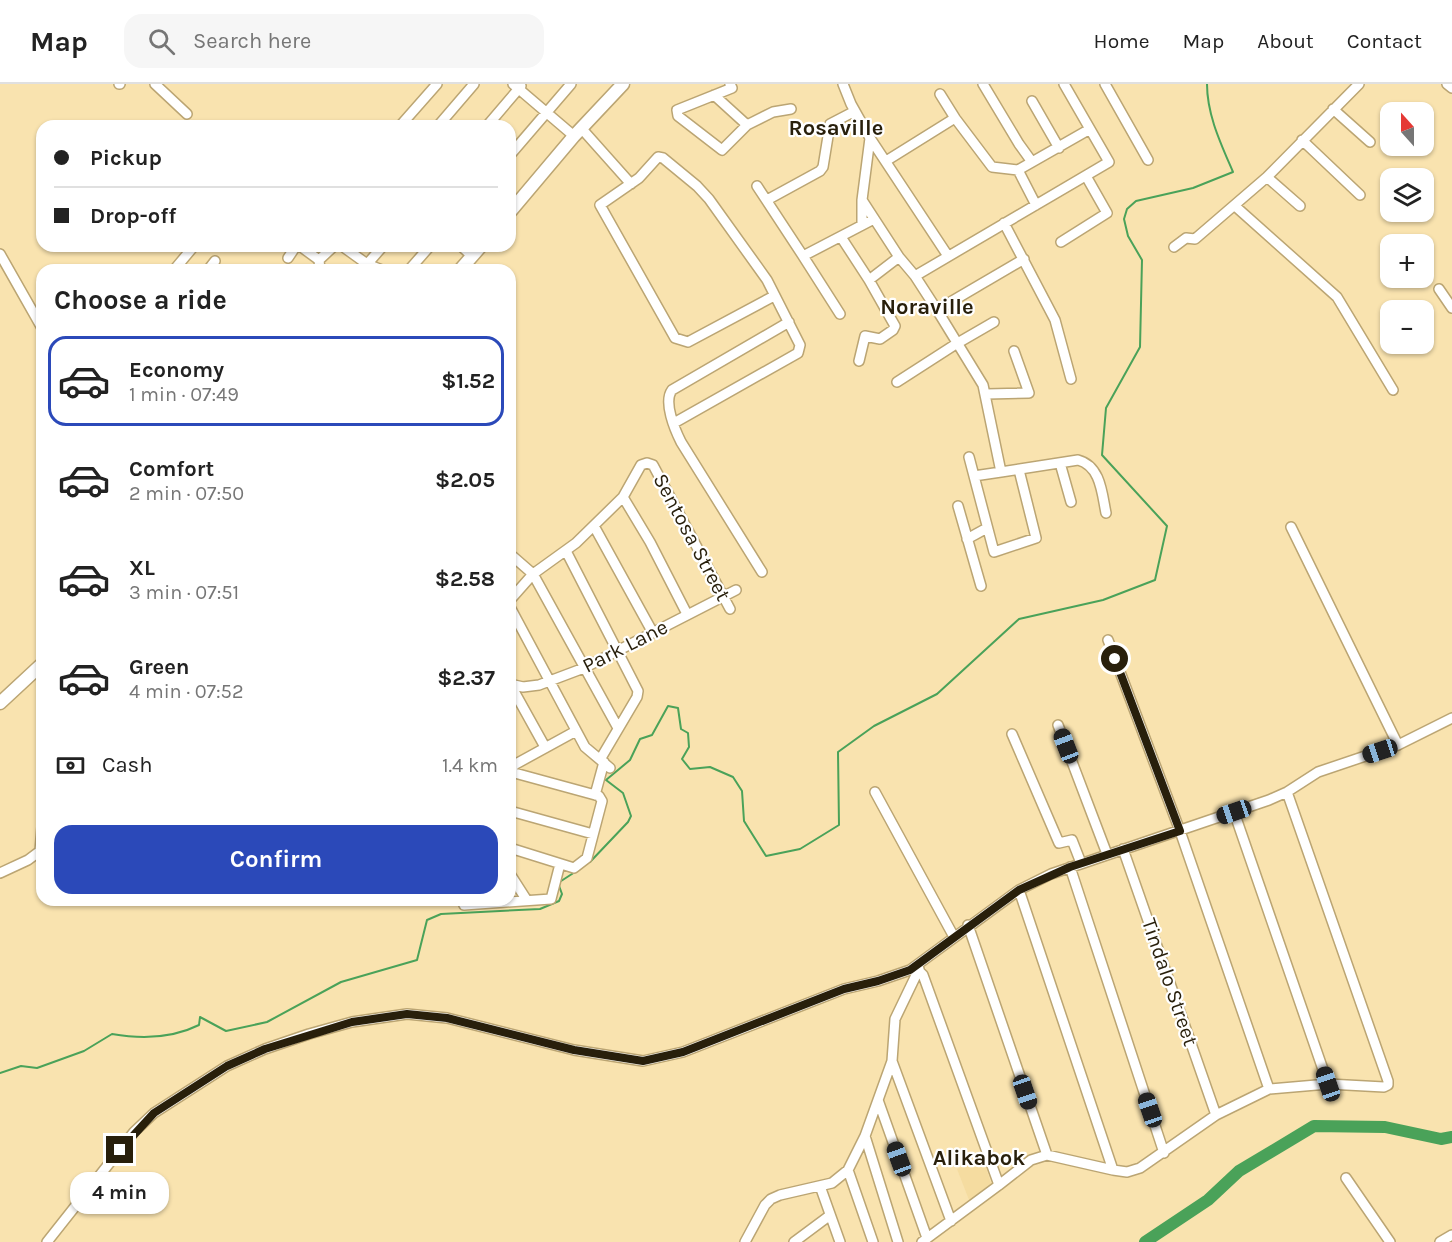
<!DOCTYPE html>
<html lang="en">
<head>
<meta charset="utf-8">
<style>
	body { margin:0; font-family:Karla,sans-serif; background:#f6f6f6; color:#222; height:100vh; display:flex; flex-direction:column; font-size:22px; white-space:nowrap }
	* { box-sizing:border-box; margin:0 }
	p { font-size:20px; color:#767676 }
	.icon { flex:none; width:33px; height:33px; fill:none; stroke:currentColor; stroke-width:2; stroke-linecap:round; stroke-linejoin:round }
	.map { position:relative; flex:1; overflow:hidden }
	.drawer { position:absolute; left:36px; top:180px; width:480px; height:642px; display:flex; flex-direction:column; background:#fff; border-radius:18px; box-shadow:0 2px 4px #0004 }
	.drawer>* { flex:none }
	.guide { position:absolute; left:36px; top:36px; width:480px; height:132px; border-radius:18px; box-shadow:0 2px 4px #0004; display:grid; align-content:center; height:132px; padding:0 18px; background:#fff }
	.needle { width:39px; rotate:339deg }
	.fabs { position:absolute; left:1380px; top:18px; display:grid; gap:12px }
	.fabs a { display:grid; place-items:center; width:54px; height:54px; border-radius:12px; background:#fff; box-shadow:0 2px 4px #0004; font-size:30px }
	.end { position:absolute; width:27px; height:27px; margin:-14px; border:8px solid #281f0b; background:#fff; box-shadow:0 0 0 3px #fff }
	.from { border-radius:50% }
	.bubble { position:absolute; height:42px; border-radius:18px; background:#fff; box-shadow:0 2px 4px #0004; font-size:20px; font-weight:700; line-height:42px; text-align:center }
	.car { position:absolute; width:18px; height:36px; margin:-18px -9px; border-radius:8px; box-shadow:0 0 4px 2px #0007; background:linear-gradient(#222 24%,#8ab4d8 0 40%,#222 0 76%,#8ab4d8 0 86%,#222 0) }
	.guide b { display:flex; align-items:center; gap:21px; height:57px; font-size:22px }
	.guide b+b { border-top:2px solid #e0e0e0 }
	.guide i { width:15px; height:15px; background:#222 }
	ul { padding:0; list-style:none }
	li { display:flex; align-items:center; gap:18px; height:90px; margin:0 12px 9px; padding:0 6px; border:3px solid transparent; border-radius:18px }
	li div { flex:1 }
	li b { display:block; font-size:22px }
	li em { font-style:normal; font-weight:700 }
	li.selected { border-color:#2b49b9 }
	li>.icon { width:54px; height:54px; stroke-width:1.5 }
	h2 { padding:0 18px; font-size:27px; line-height:72px }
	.pay { display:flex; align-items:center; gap:15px; height:66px; padding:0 18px; font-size:22px }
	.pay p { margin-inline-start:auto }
	.button { display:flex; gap:12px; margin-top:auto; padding:12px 18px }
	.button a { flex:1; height:69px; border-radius:18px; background:#2b49b9; color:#fff; font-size:24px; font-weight:700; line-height:69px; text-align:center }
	header { display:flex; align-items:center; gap:36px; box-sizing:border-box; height:84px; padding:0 30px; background:#fff; border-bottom:2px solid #e0e0e0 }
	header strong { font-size:28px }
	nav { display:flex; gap:33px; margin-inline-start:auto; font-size:21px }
	.search { width:420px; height:54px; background:#f6f6f6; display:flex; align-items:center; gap:15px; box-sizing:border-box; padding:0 21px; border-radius:18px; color:#767676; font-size:22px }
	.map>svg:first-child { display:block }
	.built { fill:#f5dca0 }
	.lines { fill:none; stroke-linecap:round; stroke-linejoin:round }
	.stream { stroke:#4aa259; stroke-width:2 }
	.river { stroke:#4aa259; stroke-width:12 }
	.minor-casing { stroke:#bba573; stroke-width:12 }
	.major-casing { stroke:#bba573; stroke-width:15 }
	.minor { stroke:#fff; stroke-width:9 }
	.major { stroke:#fff; stroke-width:12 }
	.route { stroke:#281f0b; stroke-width:8 }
	.labels { text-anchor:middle; stroke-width:4.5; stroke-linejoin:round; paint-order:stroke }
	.street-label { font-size:21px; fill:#281f0b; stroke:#fff }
	.neighbourhood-label { font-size:22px; font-weight:bold; fill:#281f0b; stroke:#fff }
</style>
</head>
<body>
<header>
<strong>Map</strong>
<div class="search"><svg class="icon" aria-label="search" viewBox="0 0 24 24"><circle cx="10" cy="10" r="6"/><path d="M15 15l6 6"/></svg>Search here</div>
<nav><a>Home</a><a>Map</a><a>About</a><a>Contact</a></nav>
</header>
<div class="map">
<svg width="1452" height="1158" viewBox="0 0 1452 1158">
	<rect width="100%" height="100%" fill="#f9e3af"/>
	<path class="built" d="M983,1075L993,1105L971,1121L957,1085Z"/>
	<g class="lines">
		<path class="stream" d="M590,778L628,738L631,732L623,709L606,696L630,676L640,655L652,651L668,622L678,624L681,645L688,649L689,663L682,675L690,685L710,683L733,693L742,707L744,737L766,772L800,765L839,741L838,668L874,642L937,610L1019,535L1103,516L1155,496L1167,442L1102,371L1106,324L1140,263L1142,176L1128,152L1124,135L1127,125L1136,117L1193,104L1233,88C1221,60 1207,31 1207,0
			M0,989L21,982L37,984L84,967L112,950C141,955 173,954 199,941L200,933L226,947L267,938L341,898L417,876L427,836L441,830L540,825L559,817L562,810L558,799L575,788"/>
		<path class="river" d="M1145,1158L1208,1116L1239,1087L1314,1042L1385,1043L1441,1055L1452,1053"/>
		<defs>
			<path id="minor" d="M119,0H120
				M155,0L187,30
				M513,0L574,52
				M730,0L732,4L677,26L678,32L722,66L747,41
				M843,0L851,20L870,54L948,172
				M983,0L1019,60L1032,78
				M1105,0L1148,76
				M1447,0L1452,4
				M940,10L955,34
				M714,11L747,41L773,28L791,25
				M1032,17L1059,64
				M1333,25L1370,58
				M400,42L437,0
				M438,42L474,0
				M487,42L521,2
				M582,45L631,100
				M1302,56L1360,111
				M510,71L571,0
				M886,77L955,34L992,83L1018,86
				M1267,93L1300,122
				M757,102L803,172L874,135
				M767,116L820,87L823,83L830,40L855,27
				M862,116L899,173L915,192L937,226L983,301L1001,388L1078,376C1101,382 1102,410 1106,429
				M1036,121L1018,86L1090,45
				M1235,122L1337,213L1393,306
				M1004,139L1055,236L1071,295
				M862,141V116L870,54
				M841,153L869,196L899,173
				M1061,158L1107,129L1086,92
				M300,162L319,176L320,186
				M342,162L367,180L382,186
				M461,162L472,172
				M1174,163L1186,154L1195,155L1267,93L1359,0
				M0,170L42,244
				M803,172L840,230
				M288,174L296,162
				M319,176L334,162
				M174,186L194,162
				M208,186L215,177
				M362,186L383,162
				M409,186L430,162
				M915,192L1109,78L1064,0
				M1439,205L1452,224
				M937,226L1024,175
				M859,277L865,252L880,255L893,246L895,242L869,196
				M897,298L956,260L994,238
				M987,310L1029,309L1014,267
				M674,339L798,269L800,261L767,196L709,115L697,102L663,74L658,73L639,94L600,121L675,254L688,258L774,212
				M969,373L994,468L1036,454L1019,386
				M1060,379L1071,418
				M974,392L1001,388
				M623,413L650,458L687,530
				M958,422L981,502
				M594,442L653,549
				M1291,443L1398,661
				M967,455L987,444
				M566,467L638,607L637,613L601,674
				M510,470L533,490L618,644
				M762,488L681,358C675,346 663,318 672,306L789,238
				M510,516L533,490L576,459L623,413L641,381L647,379L653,381L730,525
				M510,523L585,663L610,684
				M1108,556L1180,747L1269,1005
				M510,600L523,603L539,601L584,584L736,506
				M510,600L545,663
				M1058,641L1107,770
				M1012,650L1059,759L1072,756L1081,779
				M510,691L514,681L576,647
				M875,708L954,853
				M595,711L604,678
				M510,727L593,750
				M1234,728L1328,1000
				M510,764L574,784L587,774L602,717L599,712L511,688
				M1123,765L1216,1031
				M1070,783L1164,1069
				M0,789L28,776L40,767L42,743
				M510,790L526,815
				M1019,806L1113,1086
				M462,816L464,821L551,815L560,780
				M968,841L1047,1071
				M915,883L923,891L999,1101L1031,1076L1047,1071L1113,1086L1127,1088L1140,1084L1216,1031L1269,1005L1328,1000L1384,1003L1388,1001V997L1287,708
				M892,977L951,1137
				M878,1016L927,1154
				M865,1052L898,1158
				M848,1086L873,1158
				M1346,1094L1390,1158
				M820,1102L840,1158
				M47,1158L134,1048L154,1029L227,982L265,965L309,950L352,938L407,930L447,934L574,966L643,977L683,968L844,905L878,897L910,886L1019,806L1051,790L1269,716L1287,708L1318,688L1398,661L1452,634
				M745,1158L765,1121L771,1115L780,1111L832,1099L848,1086L865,1052L892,977L895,935L919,885
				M794,1158L829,1132
				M922,1158L999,1101
				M1440,1158L1452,1151"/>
			<path id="major" d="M510,128L574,52L623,0
				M460,186L481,162
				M0,619L42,580"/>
		</defs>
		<use href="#minor" class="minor-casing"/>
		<use href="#major" class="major-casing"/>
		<use href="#minor" class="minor"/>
		<use href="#major" class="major"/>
	</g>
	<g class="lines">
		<path class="route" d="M120,1066L154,1029L227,982L265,965L352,938L407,930L447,934L574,966L643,977L683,968L844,905L878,897L910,886L1019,806L1070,783L1180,747L1115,575"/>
	</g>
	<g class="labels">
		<g class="street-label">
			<text transform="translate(692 453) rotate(62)" y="7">Sentosa Street</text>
			<text transform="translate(625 562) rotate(-27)" y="7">Park Lane</text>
			<text transform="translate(1170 898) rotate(71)" y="7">Tindalo Street</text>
		</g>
		<g class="neighbourhood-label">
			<text x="836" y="51">Rosaville</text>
			<text x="927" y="230">Noraville</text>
			<text x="979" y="1081">Alikabok</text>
		</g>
	</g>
</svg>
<div class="fabs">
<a><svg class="needle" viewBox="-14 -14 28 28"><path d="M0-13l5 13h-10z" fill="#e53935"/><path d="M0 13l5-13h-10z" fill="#767676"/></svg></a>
<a><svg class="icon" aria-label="layers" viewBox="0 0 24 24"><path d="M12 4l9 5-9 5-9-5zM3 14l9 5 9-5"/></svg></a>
<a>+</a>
<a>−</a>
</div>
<i class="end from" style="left:1115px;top:575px"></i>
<i class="end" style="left:120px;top:1066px"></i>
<div class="bubble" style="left:70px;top:1088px;width:99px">4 min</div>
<i class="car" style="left:1066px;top:662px;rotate:339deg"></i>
<i class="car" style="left:1380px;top:667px;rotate:252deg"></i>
<i class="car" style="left:1234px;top:728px;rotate:251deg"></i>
<i class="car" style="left:1328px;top:1000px;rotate:341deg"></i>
<i class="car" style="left:1025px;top:1008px;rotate:161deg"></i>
<i class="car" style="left:1150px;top:1026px;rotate:341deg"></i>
<i class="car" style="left:899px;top:1075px;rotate:340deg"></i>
<div class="guide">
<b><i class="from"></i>Pickup</b>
<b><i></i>Drop-off</b>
</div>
<section class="drawer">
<h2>Choose a ride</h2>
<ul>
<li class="selected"><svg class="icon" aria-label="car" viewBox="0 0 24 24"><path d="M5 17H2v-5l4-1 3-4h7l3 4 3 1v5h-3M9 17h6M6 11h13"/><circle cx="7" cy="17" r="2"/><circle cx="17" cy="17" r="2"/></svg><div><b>Economy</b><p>1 min · 07:49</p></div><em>$1.52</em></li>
<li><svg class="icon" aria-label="car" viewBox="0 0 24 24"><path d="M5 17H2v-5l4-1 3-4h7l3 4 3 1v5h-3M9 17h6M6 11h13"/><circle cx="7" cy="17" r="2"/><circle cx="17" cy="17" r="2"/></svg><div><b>Comfort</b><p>2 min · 07:50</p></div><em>$2.05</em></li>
<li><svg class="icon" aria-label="car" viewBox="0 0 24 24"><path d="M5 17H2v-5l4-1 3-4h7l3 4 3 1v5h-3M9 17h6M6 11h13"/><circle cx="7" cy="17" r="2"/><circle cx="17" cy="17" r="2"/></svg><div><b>XL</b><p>3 min · 07:51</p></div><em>$2.58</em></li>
<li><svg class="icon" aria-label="car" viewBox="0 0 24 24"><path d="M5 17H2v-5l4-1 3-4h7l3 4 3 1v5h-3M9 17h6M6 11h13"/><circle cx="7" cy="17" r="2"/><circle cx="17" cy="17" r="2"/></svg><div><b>Green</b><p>4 min · 07:52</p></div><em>$2.37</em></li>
</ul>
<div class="pay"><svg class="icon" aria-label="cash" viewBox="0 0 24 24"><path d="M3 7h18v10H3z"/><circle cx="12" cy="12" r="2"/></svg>Cash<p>1.4 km</p></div>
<div class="button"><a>Confirm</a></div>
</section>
</div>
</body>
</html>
